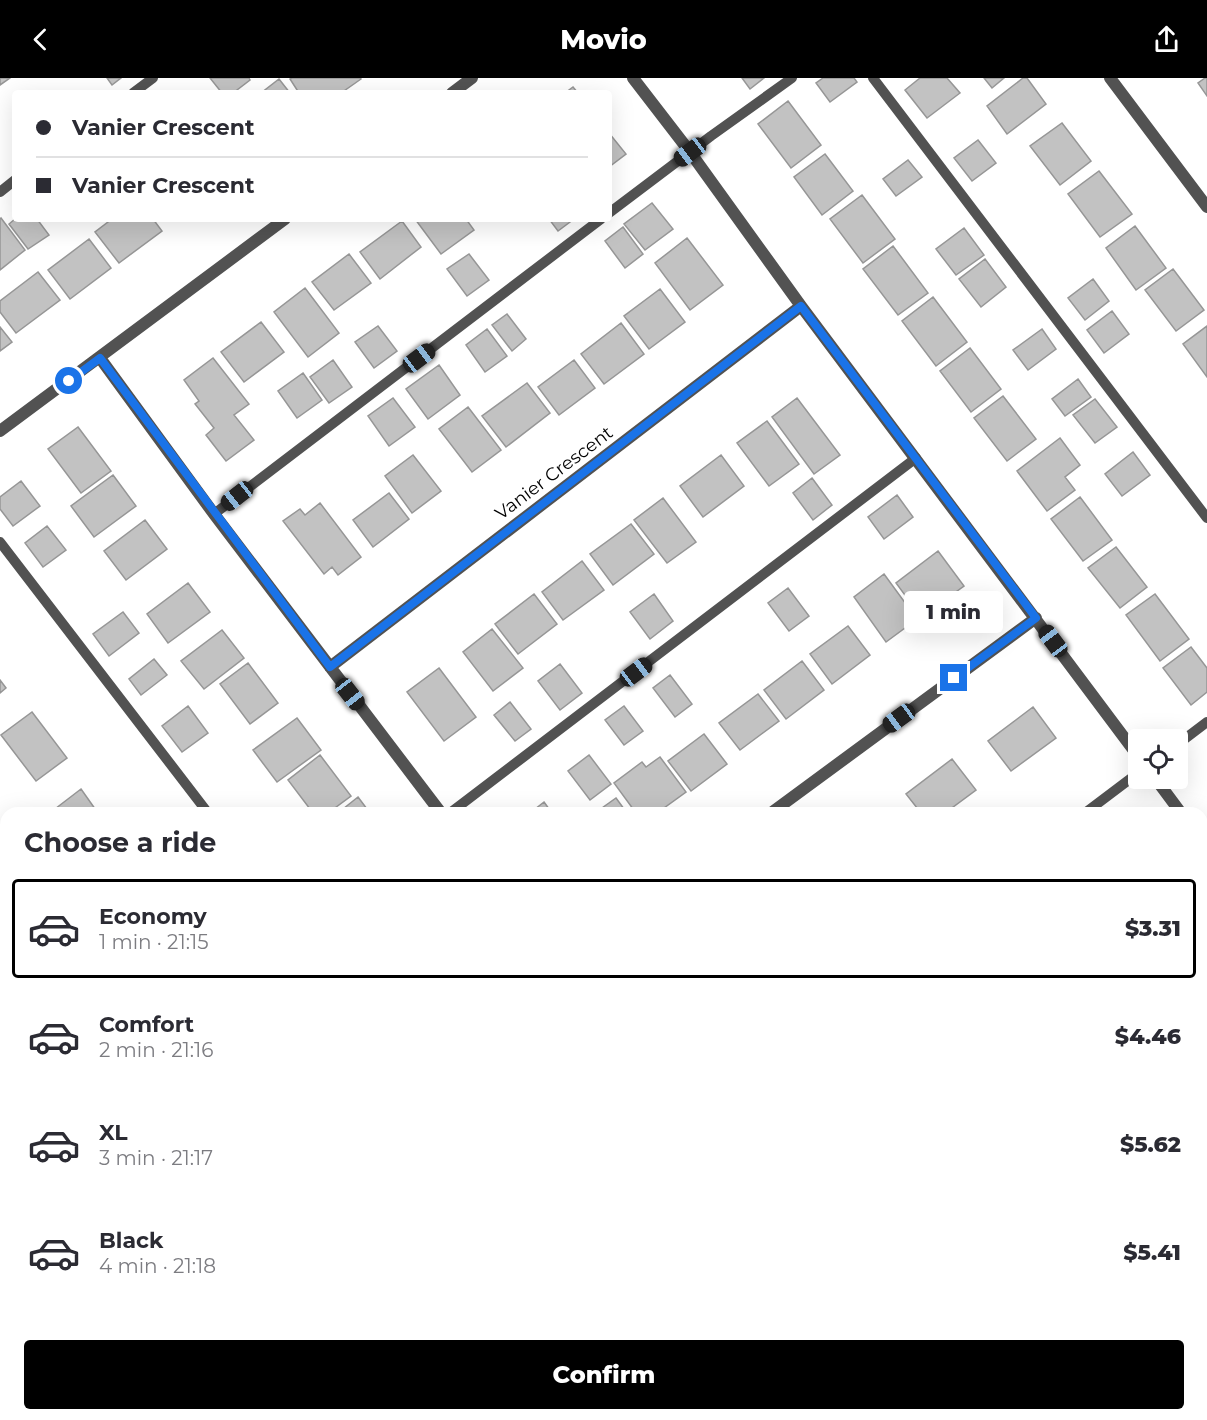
<!DOCTYPE html>
<html lang="en">
<head>
<meta charset="utf-8">
<style>
	body { margin:0; font-family:Montserrat,sans-serif; background:#f2f2f3; color:#2b2b33; height:100vh; display:flex; flex-direction:column; font-size:22px; white-space:nowrap }
	* { box-sizing:border-box; margin:0 }
	p { font-size:20px; color:#7c7c81 }
	.icon { flex:none; width:33px; height:33px; fill:none; stroke:currentColor; stroke-width:2; stroke-linecap:round; stroke-linejoin:round }
	.map { position:relative; flex:1; overflow:hidden }
	.sheet { position:absolute; left:0px; top:729px; width:1208px; height:614px; display:flex; flex-direction:column; background:#fff; border-radius:18px 18px 0 0; box-shadow:0 6px 24px #0002 }
	.sheet>* { flex:none }
	.guide { position:absolute; left:12px; top:12px; width:600px; height:132px; border-radius:6px; box-shadow:0 6px 24px #0002; display:grid; align-content:center; height:132px; padding:0 24px; background:#fff }
	.tools { position:absolute; left:1128px; top:651px; display:grid; gap:12px }
	.tools a { display:grid; place-items:center; width:60px; height:60px; border-radius:6px; background:#fff; box-shadow:0 6px 24px #0002; font-size:30px }
	.end { position:absolute; width:27px; height:27px; margin:-14px; border:8px solid #1a73e8; background:#fff; box-shadow:0 0 0 3px #fff }
	.from { border-radius:50% }
	.bubble { position:absolute; height:42px; border-radius:6px; background:#fff; box-shadow:0 6px 24px #0002; font-size:20px; font-weight:800; line-height:42px; text-align:center }
	.car { position:absolute; width:18px; height:36px; margin:-18px -9px; border-radius:8px; box-shadow:0 0 4px 2px #0007; background:linear-gradient(#222 24%,#8ab4d8 0 40%,#222 0 76%,#8ab4d8 0 86%,#222 0) }
	.guide b { display:flex; align-items:center; gap:21px; height:57px; font-size:22px }
	.guide b+b { border-top:2px solid #e1e1e2 }
	.guide i { width:15px; height:15px; background:#2b2b33 }
	ul { padding:0; list-style:none }
	li { display:flex; align-items:center; gap:18px; height:99px; margin:0 12px 9px; padding:0 12px; border:3px solid transparent; border-radius:6px }
	li div { flex:1 }
	li b { display:block; font-size:22px }
	li em { font-style:normal; font-weight:800 }
	li.active { border-color:#000 }
	li>.icon { width:54px; height:54px; stroke-width:1.5 }
	h2 { padding:0 24px; font-size:27px; line-height:72px }
	.button { display:flex; gap:12px; margin-top:auto; padding:12px 24px }
	.button a { flex:1; height:69px; border-radius:6px; background:#000; color:#fff; font-size:24px; font-weight:800; line-height:69px; text-align:center }
	header { display:flex; justify-content:space-between; align-items:center; height:78px; padding:0 24px; background:#000; color:#fff; font-size:27px; font-weight:800 }
	.map>svg:first-child { display:block }
	.building { fill:#c2c2c2; stroke:#969696; stroke-width:1.5 }
	.lines { fill:none; stroke-linecap:round; stroke-linejoin:round }
	.lane { stroke:#525252; stroke-width:10 }
	.street { stroke:#525252; stroke-width:12 }
	.secondary { stroke:#1f1f1f; stroke-width:12 }
	.route { stroke:#1a73e8; stroke-width:8 }
	.labels { text-anchor:middle; stroke-width:4.5; stroke-linejoin:round; paint-order:stroke }
	.street-label { font-size:18px; fill:#000; stroke:#fff }
</style>
</head>
<body>
<header><svg class="icon" aria-label="back" viewBox="0 0 24 24"><path d="M15 5l-7 7 7 7"/></svg>Movio<svg class="icon" aria-label="share" viewBox="0 0 24 24"><path d="M12 15V3M7 8l5-5 5 5M5 13v7h14v-7"/></svg></header>
<div class="map">
<svg width="1207" height="1342" viewBox="0 0 1207 1342">
	<rect width="100%" height="100%" fill="#fff"/>
	<path class="building" d="M0,0H10L0,7Z
		M107,0H121L112,7Z
		M210,0H249L250,2L233,15H222Z
		M292,0H360L361,1L341,15H299L290,1Z
		M742,0H764L750,11Z
		M823,0H854L857,4L830,24L816,5Z
		M920,0H947L960,15L927,40L905,12Z
		M984,0H1004L992,10Z
		M1023,0H1027L1046,26L1007,56L987,28Z
		M1205,0H1207V18L1198,5Z
		M279,1L290,15H261Z
		M573,9L578,15H565Z
		M788,23L821,67L791,90L758,46Z
		M1062,45L1091,83L1060,107L1030,68Z
		M609,55L626,76L609,89Z
		M978,62L996,85L972,103L954,80Z
		M825,76L853,113L822,137L794,99Z
		M908,82L922,99L896,118L883,101Z
		M1099,93L1132,136L1100,159L1068,116Z
		M862,117L895,161L863,185L830,141Z
		M652,125L673,151L645,172L624,146Z
		M1,140L25,172L0,192V141Z
		M15,141H37L49,157L28,171L9,146Z
		M112,141H153L162,153L119,185L95,154Z
		M415,141H466L474,152L441,176Z
		M549,141H574L558,153Z
		M402,143L421,169L380,201L360,174Z
		M1135,148L1166,190L1136,212L1106,170Z
		M623,149L643,176L625,190L605,163Z
		M964,150L984,177L956,197L936,171Z
		M687,160L723,207L690,232L655,185Z
		M89,161L111,190L70,221L48,192Z
		M893,168L928,215L898,237L863,191Z
		M349,176L371,205L334,232L312,204Z
		M469,176L489,202L467,218L447,191Z
		M985,181L1006,209L981,229L959,201Z
		M1173,191L1204,232L1176,253L1145,212Z
		M38,194L60,222L16,255L0,234V223Z
		M1093,201L1109,223L1085,242L1068,220Z
		M305,210L339,255L308,279L274,234Z
		M660,211L685,244L649,271L624,238Z
		M933,219L967,264L936,288L902,243Z
		M1112,233L1129,256L1104,275L1087,252Z
		M507,236L526,261L512,273L492,247Z
		M261,244L284,274L244,304L221,274Z
		M621,245L644,276L604,306L581,276Z
		M378,248L397,273L374,290L355,264Z
		M1207,248V299L1183,266Z
		M0,249L12,264L0,273Z
		M487,251L507,278L485,294L466,267Z
		M1042,251L1056,271L1028,292L1013,272Z
		M970,270L1001,311L971,334L940,293Z
		M213,280L249,326L234,337L254,362L226,383L206,357L214,350L195,326L199,323L184,302Z
		M333,282L352,309L329,325L310,299Z
		M574,282L595,310L559,337L538,309Z
		M439,287L460,317L428,341L406,311Z
		M303,295L322,322L297,340L278,313Z
		M1078,301L1091,319L1065,338L1052,321Z
		M527,305L550,335L506,369L482,338Z
		M1003,318L1036,361L1007,383L974,340Z
		M393,320L415,349L389,368L368,338Z
		M797,320L840,377L814,396L772,339Z
		M1095,321L1117,349L1095,365L1073,337Z
		M468,329L501,372L472,394L439,351Z
		M767,343L799,386L769,408L737,365Z
		M78,349L111,393L81,415L48,371Z
		M1060,360L1080,387L1065,399L1075,412L1047,433L1017,393Z
		M1133,374L1150,397L1122,418L1105,396Z
		M413,377L441,413L412,435L385,398Z
		M721,377L744,408L703,439L680,408Z
		M113,397L136,428L94,459L71,428Z
		M812,400L832,427L813,442L793,415Z
		M21,403L40,428L13,448L0,431V419Z
		M389,415L409,441L373,469L353,442Z
		M897,417L913,439L884,461L868,439Z
		M1080,419L1112,462L1083,483L1051,441Z
		M663,420L696,464L667,485L634,442Z
		M320,425L361,479L338,497L332,489L324,496L283,443L300,431L305,437Z
		M145,442L167,471L126,502L104,473Z
		M631,446L654,476L613,507L590,476Z
		M47,448L66,472L43,489L25,465Z
		M1116,469L1147,509L1120,530L1088,490Z
		M938,473L964,508L921,539L896,505Z
		M582,483L604,512L563,542L542,514Z
		M884,496L917,541L886,564L854,519Z
		M188,505L210,534L168,565L147,536Z
		M788,510L809,538L789,553L768,525Z
		M534,516L557,546L518,576L495,546Z
		M654,516L673,543L650,561L630,534Z
		M1155,516L1189,561L1160,583L1126,537Z
		M123,534L139,555L109,578L93,556Z
		M848,548L870,577L832,606L810,576Z
		M492,551L523,590L493,613L463,574Z
		M222,552L244,580L204,611L181,583Z
		M1191,569L1207,590V614L1191,627L1163,590Z
		M154,581L167,597L141,617L129,601Z
		M802,583L824,612L786,641L764,612Z
		M248,585L278,625L250,646L220,606Z
		M560,586L582,615L560,632L538,603Z
		M439,590L476,639L444,663L407,614Z
		M670,597L692,626L675,639L653,610Z
		M0,602L6,610L0,615Z
		M758,616L779,643L740,672L719,645Z
		M510,624L531,651L515,663L494,637Z
		M188,628L208,655L182,674L162,648Z
		M624,628L643,653L624,667L605,642Z
		M1033,629L1056,660L1011,693L988,663Z
		M32,634L67,680L36,703L1,657Z
		M297,640L321,672L277,704L253,672Z
		M704,656L727,686L691,713L668,683Z
		M320,677L351,718L328,735H313L288,702Z
		M589,677L611,706L590,722L568,693Z
		M660,679L686,714L657,735H636L614,705L642,684L646,689Z
		M952,681L976,712L945,735H921L906,716Z
		M81,711L98,735H52L51,734Z
		M358,719L370,735H338Z
		M616,720L627,735H595Z
		M544,724L552,735H530Z
		M0,977L6,985L0,990Z
		M1207,1000V1014L1202,1006Z
		M6,1004V1051L0,1043V1009Z
		M1202,1018L1207,1025V1067L1202,1072Z
		M1207,1266V1293L1202,1286V1270Z
		M0,1277L6,1285V1311L0,1316Z
		M8,1336H35L39,1342H1Z
		M252,1336H271L275,1342H244Z
		M504,1336H526L519,1342H508Z
		M716,1336L722,1342H708Z
		M767,1336H816L820,1342H771Z
		M988,1336H995L1000,1342H981Z
		M1108,1336H1153L1157,1342H1100Z"/>
	<g class="lines">
		<path class="lane" d="M873,0L1207,440
			M133,15L153,0
			M0,114L15,102
			M609,135L711,58L792,0
			M214,436L601,141
			M0,464L208,735
			M1178,666L1207,644
			M450,735L916,380
			M1085,735L1138,695
			M1202,1153L1207,1149
			M0,1165L6,1173
			M130,1336L134,1342
			M657,1336L661,1342
			M956,1342L963,1336"/>
		<path class="street" d="M633,0L690,74L801,228L1138,678
			M1110,0L1207,129
			M452,15L472,0
			M100,280L214,436L441,735
			M0,353L285,141
			M330,589L801,228
			M1155,700L1181,735
			M771,735L1036,540
			M1202,762L1207,769
			M0,861L6,856
			M1202,905L1207,901
			M896,1336L900,1342
			M624,1342L631,1336"/>
		<path class="secondary" d="M0,782L6,790
			M0,876L6,884
			M346,1336L350,1342
			M418,1336L422,1342"/>
	</g>
	<g class="lines">
		<path class="route" d="M69,303L100,280L330,589L801,228L1036,540L954,600"/>
	</g>
	<g class="labels">
		<g class="street-label">
			<text transform="translate(554 395) rotate(-37)" y="6">Vanier Crescent</text>
		</g>
	</g>
</svg>
<div class="tools">
<a><svg class="icon" aria-label="locate" viewBox="0 0 24 24"><circle cx="12" cy="12" r="6"/><path d="M12 2v4M12 18v4M2 12h4M18 12h4"/></svg></a>
</div>
<i class="end from" style="left:69px;top:303px"></i>
<i class="end" style="left:954px;top:600px"></i>
<div class="bubble" style="left:904px;top:513px;width:99px">1 min</div>
<i class="car" style="left:690px;top:74px;rotate:233deg"></i>
<i class="car" style="left:419px;top:280px;rotate:53deg"></i>
<i class="car" style="left:237px;top:418px;rotate:232deg"></i>
<i class="car" style="left:1053px;top:563px;rotate:323deg"></i>
<i class="car" style="left:636px;top:594px;rotate:53deg"></i>
<i class="car" style="left:350px;top:616px;rotate:142deg"></i>
<i class="car" style="left:899px;top:640px;rotate:234deg"></i>
<div class="guide">
<b><i class="from"></i>Vanier Crescent</b>
<b><i></i>Vanier Crescent</b>
</div>
<section class="sheet">
<h2>Choose a ride</h2>
<ul>
<li class="active"><svg class="icon" aria-label="car" viewBox="0 0 24 24"><path d="M5 17H2v-5l4-1 3-4h7l3 4 3 1v5h-3M9 17h6M6 11h13"/><circle cx="7" cy="17" r="2"/><circle cx="17" cy="17" r="2"/></svg><div><b>Economy</b><p>1 min · 21:15</p></div><em>$3.31</em></li>
<li><svg class="icon" aria-label="car" viewBox="0 0 24 24"><path d="M5 17H2v-5l4-1 3-4h7l3 4 3 1v5h-3M9 17h6M6 11h13"/><circle cx="7" cy="17" r="2"/><circle cx="17" cy="17" r="2"/></svg><div><b>Comfort</b><p>2 min · 21:16</p></div><em>$4.46</em></li>
<li><svg class="icon" aria-label="car" viewBox="0 0 24 24"><path d="M5 17H2v-5l4-1 3-4h7l3 4 3 1v5h-3M9 17h6M6 11h13"/><circle cx="7" cy="17" r="2"/><circle cx="17" cy="17" r="2"/></svg><div><b>XL</b><p>3 min · 21:17</p></div><em>$5.62</em></li>
<li><svg class="icon" aria-label="car" viewBox="0 0 24 24"><path d="M5 17H2v-5l4-1 3-4h7l3 4 3 1v5h-3M9 17h6M6 11h13"/><circle cx="7" cy="17" r="2"/><circle cx="17" cy="17" r="2"/></svg><div><b>Black</b><p>4 min · 21:18</p></div><em>$5.41</em></li>
</ul>
<div class="button"><a>Confirm</a></div>
</section>
</div>
</body>
</html>
